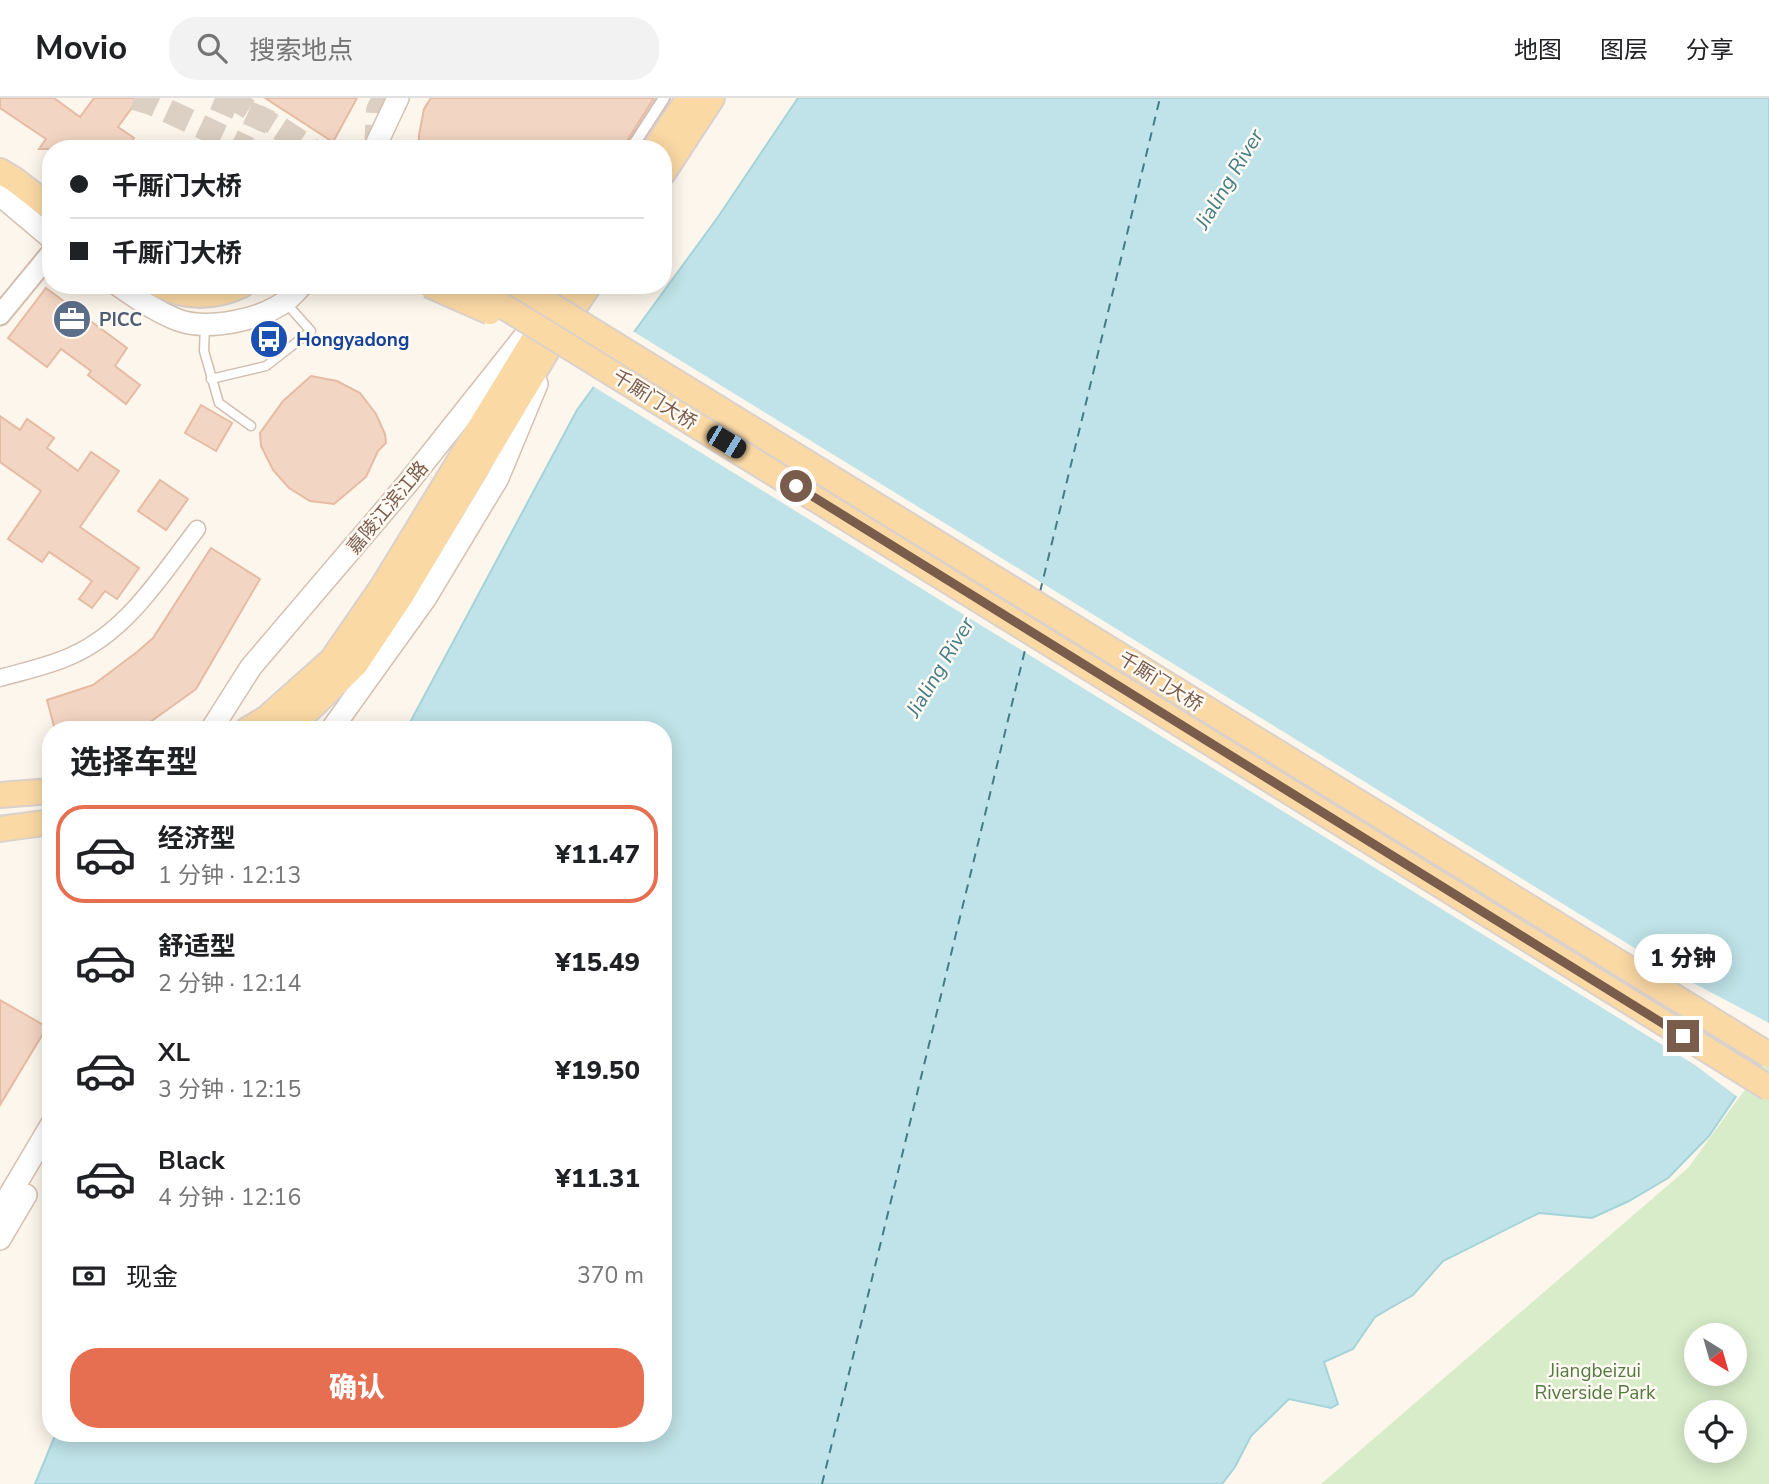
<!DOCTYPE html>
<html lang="zh">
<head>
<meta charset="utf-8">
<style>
	body { margin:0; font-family:"Nunito Sans","Noto Sans SC",sans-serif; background:#f2f2f2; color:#202124; height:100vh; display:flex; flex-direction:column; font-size:26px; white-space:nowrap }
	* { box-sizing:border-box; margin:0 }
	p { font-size:23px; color:#757577 }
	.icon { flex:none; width:38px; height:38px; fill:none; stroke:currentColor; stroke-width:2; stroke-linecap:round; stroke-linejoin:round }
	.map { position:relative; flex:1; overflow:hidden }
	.side { position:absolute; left:42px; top:623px; width:630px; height:721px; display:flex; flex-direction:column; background:#fff; border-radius:28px; box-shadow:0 4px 18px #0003 }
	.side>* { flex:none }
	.banner { position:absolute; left:42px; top:42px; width:630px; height:154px; border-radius:28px; box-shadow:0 4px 18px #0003; display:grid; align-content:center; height:154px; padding:0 28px; background:#fff }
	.needle { width:46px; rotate:143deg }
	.buttons { position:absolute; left:1684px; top:1225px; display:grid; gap:14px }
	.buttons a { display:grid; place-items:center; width:63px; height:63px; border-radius:50%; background:#fff; box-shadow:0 4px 18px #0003; font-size:35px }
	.end { position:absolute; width:32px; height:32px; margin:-16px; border:9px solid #7a5c4d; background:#fff; box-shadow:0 0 0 4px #fff }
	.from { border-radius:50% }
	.bubble { position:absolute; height:49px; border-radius:24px; background:#fff; box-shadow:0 4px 18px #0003; font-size:23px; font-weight:800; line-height:49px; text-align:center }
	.car { position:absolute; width:21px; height:42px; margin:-21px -10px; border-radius:9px; box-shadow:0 0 5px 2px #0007; background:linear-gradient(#222 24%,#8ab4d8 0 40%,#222 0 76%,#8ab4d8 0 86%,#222 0) }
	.banner b { display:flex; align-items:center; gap:24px; height:66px; font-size:26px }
	.banner b+b { border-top:2px solid #e0e0e0 }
	.banner i { width:18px; height:18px; background:#202124 }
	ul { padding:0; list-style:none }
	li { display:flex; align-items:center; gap:21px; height:98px; margin:0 14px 10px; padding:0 14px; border:4px solid transparent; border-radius:28px }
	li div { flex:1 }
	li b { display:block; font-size:26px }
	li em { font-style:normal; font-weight:800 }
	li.active { border-color:#e76f51 }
	li>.icon { width:63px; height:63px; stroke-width:1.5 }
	h2 { padding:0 28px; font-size:32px; line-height:84px }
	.pay { display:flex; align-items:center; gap:18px; height:77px; padding:0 28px; font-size:26px }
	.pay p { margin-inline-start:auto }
	.button { display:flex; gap:14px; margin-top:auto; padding:14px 28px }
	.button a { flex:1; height:80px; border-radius:28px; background:#e76f51; color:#fff; font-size:28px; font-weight:800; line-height:80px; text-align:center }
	header { display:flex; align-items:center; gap:42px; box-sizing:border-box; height:98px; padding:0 35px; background:#fff; border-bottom:2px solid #e0e0e0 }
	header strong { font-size:33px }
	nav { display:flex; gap:38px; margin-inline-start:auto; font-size:24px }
	.search { width:490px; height:63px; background:#f2f2f2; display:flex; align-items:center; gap:18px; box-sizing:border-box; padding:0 24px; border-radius:28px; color:#757577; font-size:26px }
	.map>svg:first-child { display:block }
	.green { fill:#d8ecc9; fill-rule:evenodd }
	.water { fill:#bfe3e8; stroke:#a5d3da; stroke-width:2 }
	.pier { fill:#fdf6ec }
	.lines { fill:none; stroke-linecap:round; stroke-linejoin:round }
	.ferry { stroke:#437c86; stroke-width:2; stroke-dasharray:9 7; stroke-linecap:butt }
	.building { fill:#f3d5c3; stroke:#e6bba3; stroke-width:2 }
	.secondary-tunnel { stroke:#dcd0c4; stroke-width:21; stroke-dasharray:21 10; stroke-linecap:butt }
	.primary-tunnel { stroke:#dcd0c4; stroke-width:24; stroke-dasharray:24 12; stroke-linecap:butt }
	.service-casing { stroke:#d1beb0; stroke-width:11 }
	.pedestrian-casing { stroke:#d1beb0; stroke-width:14 }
	.minor-casing { stroke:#d1beb0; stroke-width:19 }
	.tertiary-casing { stroke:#d1beb0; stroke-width:23 }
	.secondary-casing { stroke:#d6c0b0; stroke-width:24 }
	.primary-casing { stroke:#dad1cd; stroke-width:28 }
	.service { stroke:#fff; stroke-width:8 }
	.pedestrian { stroke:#fff; stroke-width:10 }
	.minor { stroke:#fff; stroke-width:16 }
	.tertiary { stroke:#fff; stroke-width:19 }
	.secondary { stroke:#fff; stroke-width:21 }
	.primary { stroke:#fbd9a5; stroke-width:24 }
	.rail { stroke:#b9a8c9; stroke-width:5; stroke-dasharray:10 7; stroke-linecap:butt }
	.primary-bridge-casing { stroke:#dad1cd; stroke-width:28; stroke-linecap:butt }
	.primary-bridge { stroke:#fbd9a5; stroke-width:24 }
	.route { stroke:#7a5c4d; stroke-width:9 }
	.labels { text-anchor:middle; stroke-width:5; stroke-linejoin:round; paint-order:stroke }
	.service-label { font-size:19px; font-weight:bold; fill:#4e5e75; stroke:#fffaf3; text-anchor:start }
	.transit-label { font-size:19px; font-weight:bold; fill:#164399; stroke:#fffaf3; text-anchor:start }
	.street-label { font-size:19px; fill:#7a5c4d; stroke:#fffaf3 }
	.park-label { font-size:19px; fill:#537a41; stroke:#fffaf3 }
	.water-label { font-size:21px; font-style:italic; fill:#437c86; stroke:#fffaf3 }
</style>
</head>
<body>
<header>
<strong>Movio</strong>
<div class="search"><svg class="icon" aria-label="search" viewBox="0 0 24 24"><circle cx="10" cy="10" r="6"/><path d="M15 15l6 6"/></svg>搜索地点</div>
<nav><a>地图</a><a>图层</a><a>分享</a></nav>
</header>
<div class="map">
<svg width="1769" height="1386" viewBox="0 0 1769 1386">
	<rect width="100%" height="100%" fill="#fdf6ec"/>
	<path class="green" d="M1769,958V1386H1321L1688,1070ZM1696,1237H1734V1276H1696ZM1696,1314H1734V1353H1696Z"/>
	<path class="water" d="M798,0H1769V950L1709,1038L1668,1080L1629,1103L1592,1120L1539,1115L1443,1163L1413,1197L1375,1219L1353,1251L1324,1264L1338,1306L1331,1310L1289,1301L1251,1338L1235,1369L1222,1386H35L56,1335H663V632H406L577,312L718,119Z"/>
	<path class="pier" d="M631,232L1680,878L1769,925V956L1739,1000L1695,967L591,287Z"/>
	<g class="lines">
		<path class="ferry" d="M1040,494L1160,0
			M822,1386L1027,544"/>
	</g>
	<path class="building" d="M0,0H54L80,19L94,0H139L118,29L134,40L126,51H39L46,41L0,10Z
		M265,0H357L333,44Z
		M431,0H654L622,51H419V37L424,11Z
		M46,190L127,250L115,268L140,287L126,306L88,277L91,273L61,251L47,269L8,240Z
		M311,278L337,283L360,295L376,316L385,336L386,345L378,353L366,379L334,406L310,403L289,390L273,372L261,348L260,335L283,303Z
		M201,307L232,325L216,353L185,335Z
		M0,318L20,332L27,321L54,340L47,350L78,373L91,354L119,373L80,429L139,470L117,501L105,493L92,510L79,501L92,483L49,454L42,464L8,441L41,393L0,364Z
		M160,382L188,401L166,432L138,413Z
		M211,450L260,481L196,591L139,632H55L47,602L93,587L137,554L153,540Z
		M0,902L47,929L0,1007Z"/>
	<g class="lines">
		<path class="secondary-tunnel" d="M231,0L273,26"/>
		<path class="primary-tunnel" d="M134,0L151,5L249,51
			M215,0L273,26L311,51
			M376,51L378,12L384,0"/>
		<defs>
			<path id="service" d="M205,226L204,253L219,305L251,328
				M211,281L266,268L311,233L285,204"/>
			<path id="pedestrian" d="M631,51L664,0"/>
			<path id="minor" d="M0,580C24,573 50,568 73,557C128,532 161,478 197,431"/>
			<path id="tertiary" d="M0,217L51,155"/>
			<path id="secondary" d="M374,51L398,0
				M0,97L51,140
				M118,187C136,200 157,214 178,222C208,233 262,222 287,202C292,198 297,192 302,187
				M211,632L251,569L407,386L527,235
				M331,632L425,501L498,380L537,286
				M0,1113L51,1027
				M0,1141L26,1097"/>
			<path id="primary" d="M655,51L689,0
				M0,73L15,82L51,110
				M663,75L712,0
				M159,187C186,200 214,200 242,187
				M247,632L267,620L332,562L383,488L567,187
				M288,632L356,566L401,498L558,234L589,187
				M0,697L51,693
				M0,731L51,724"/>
		</defs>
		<use href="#service" class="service-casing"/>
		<use href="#pedestrian" class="pedestrian-casing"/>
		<use href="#minor" class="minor-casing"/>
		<use href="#tertiary" class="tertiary-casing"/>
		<use href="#secondary" class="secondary-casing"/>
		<use href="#primary" class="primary-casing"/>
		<use href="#service" class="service"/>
		<use href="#pedestrian" class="pedestrian"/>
		<use href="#minor" class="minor"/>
		<use href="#tertiary" class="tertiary"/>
		<use href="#secondary" class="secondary"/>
		<use href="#primary" class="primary"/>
		<path class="rail" d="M483,187L1769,977
			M508,187L1769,962"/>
		<defs>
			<path id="primary-bridge" d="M429,187L490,214
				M469,187L1769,990
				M518,187L1769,957"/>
		</defs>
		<use href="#primary-bridge" class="primary-bridge-casing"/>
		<use href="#primary-bridge" class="primary-bridge"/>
	</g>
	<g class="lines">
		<path class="route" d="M796,388L1683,938"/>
	</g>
	<defs>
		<symbol id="office-disc" viewBox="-11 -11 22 22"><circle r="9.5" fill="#5c6f8a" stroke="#fffaf3"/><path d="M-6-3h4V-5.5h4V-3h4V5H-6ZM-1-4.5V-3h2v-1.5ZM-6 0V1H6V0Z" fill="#fff"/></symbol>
		<symbol id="bus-disc" viewBox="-11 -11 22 22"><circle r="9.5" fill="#1a4fb4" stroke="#fffaf3"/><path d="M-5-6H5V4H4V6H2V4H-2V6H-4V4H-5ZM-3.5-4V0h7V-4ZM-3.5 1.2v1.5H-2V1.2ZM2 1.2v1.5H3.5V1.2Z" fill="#fff"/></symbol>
	</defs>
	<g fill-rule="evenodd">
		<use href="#office-disc" x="50" y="199" width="44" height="44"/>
		<use href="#bus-disc" x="247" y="219" width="44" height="44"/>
	</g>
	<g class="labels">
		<g class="service-label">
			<text x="99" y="228">PICC</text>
		</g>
		<g class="transit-label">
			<text x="296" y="248">Hongyadong</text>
		</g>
		<g class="street-label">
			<text transform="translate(655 301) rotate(32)" y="7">千厮门大桥</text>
			<text transform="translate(387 409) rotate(-50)" y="7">嘉陵江滨江路</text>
			<text transform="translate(1161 583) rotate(32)" y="7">千厮门大桥</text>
		</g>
		<g class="park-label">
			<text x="1595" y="1279">Jiangbeizui<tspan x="1595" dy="22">Riverside Park</tspan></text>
		</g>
		<g class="water-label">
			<text transform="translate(1229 81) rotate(-59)" y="7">Jialing River</text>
			<text transform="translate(940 569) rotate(-59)" y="7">Jialing River</text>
		</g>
	</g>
</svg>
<div class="buttons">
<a><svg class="needle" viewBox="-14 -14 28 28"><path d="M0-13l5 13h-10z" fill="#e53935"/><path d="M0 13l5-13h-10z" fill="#757577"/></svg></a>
<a><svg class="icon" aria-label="locate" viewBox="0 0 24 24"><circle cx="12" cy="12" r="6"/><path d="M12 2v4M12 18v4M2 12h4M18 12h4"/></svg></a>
</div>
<i class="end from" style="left:796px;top:388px"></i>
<i class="end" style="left:1683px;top:938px"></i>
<div class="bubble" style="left:1634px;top:836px;width:98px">1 分钟</div>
<i class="car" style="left:726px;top:344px;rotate:121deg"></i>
<div class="banner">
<b><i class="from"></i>千厮门大桥</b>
<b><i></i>千厮门大桥</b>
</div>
<section class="side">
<h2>选择车型</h2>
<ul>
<li class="active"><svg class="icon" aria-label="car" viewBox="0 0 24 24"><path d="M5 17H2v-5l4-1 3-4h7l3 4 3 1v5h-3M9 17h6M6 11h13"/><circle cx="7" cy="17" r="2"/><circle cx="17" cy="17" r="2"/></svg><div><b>经济型</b><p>1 分钟 · 12:13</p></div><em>¥11.47</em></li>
<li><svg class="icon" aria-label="car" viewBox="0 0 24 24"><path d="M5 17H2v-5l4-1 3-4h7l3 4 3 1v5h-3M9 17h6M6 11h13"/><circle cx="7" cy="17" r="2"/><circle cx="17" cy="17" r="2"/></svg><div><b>舒适型</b><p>2 分钟 · 12:14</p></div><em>¥15.49</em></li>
<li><svg class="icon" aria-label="car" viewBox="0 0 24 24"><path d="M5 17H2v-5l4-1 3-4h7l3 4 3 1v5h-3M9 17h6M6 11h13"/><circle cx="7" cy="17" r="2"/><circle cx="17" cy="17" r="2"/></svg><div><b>XL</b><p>3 分钟 · 12:15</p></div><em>¥19.50</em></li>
<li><svg class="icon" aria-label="car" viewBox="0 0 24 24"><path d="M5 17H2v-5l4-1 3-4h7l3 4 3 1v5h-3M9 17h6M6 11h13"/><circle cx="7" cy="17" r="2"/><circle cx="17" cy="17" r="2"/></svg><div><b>Black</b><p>4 分钟 · 12:16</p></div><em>¥11.31</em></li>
</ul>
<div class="pay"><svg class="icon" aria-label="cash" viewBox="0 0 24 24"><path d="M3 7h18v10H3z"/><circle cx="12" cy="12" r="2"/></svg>现金<p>370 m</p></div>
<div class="button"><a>确认</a></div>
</section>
</div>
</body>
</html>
